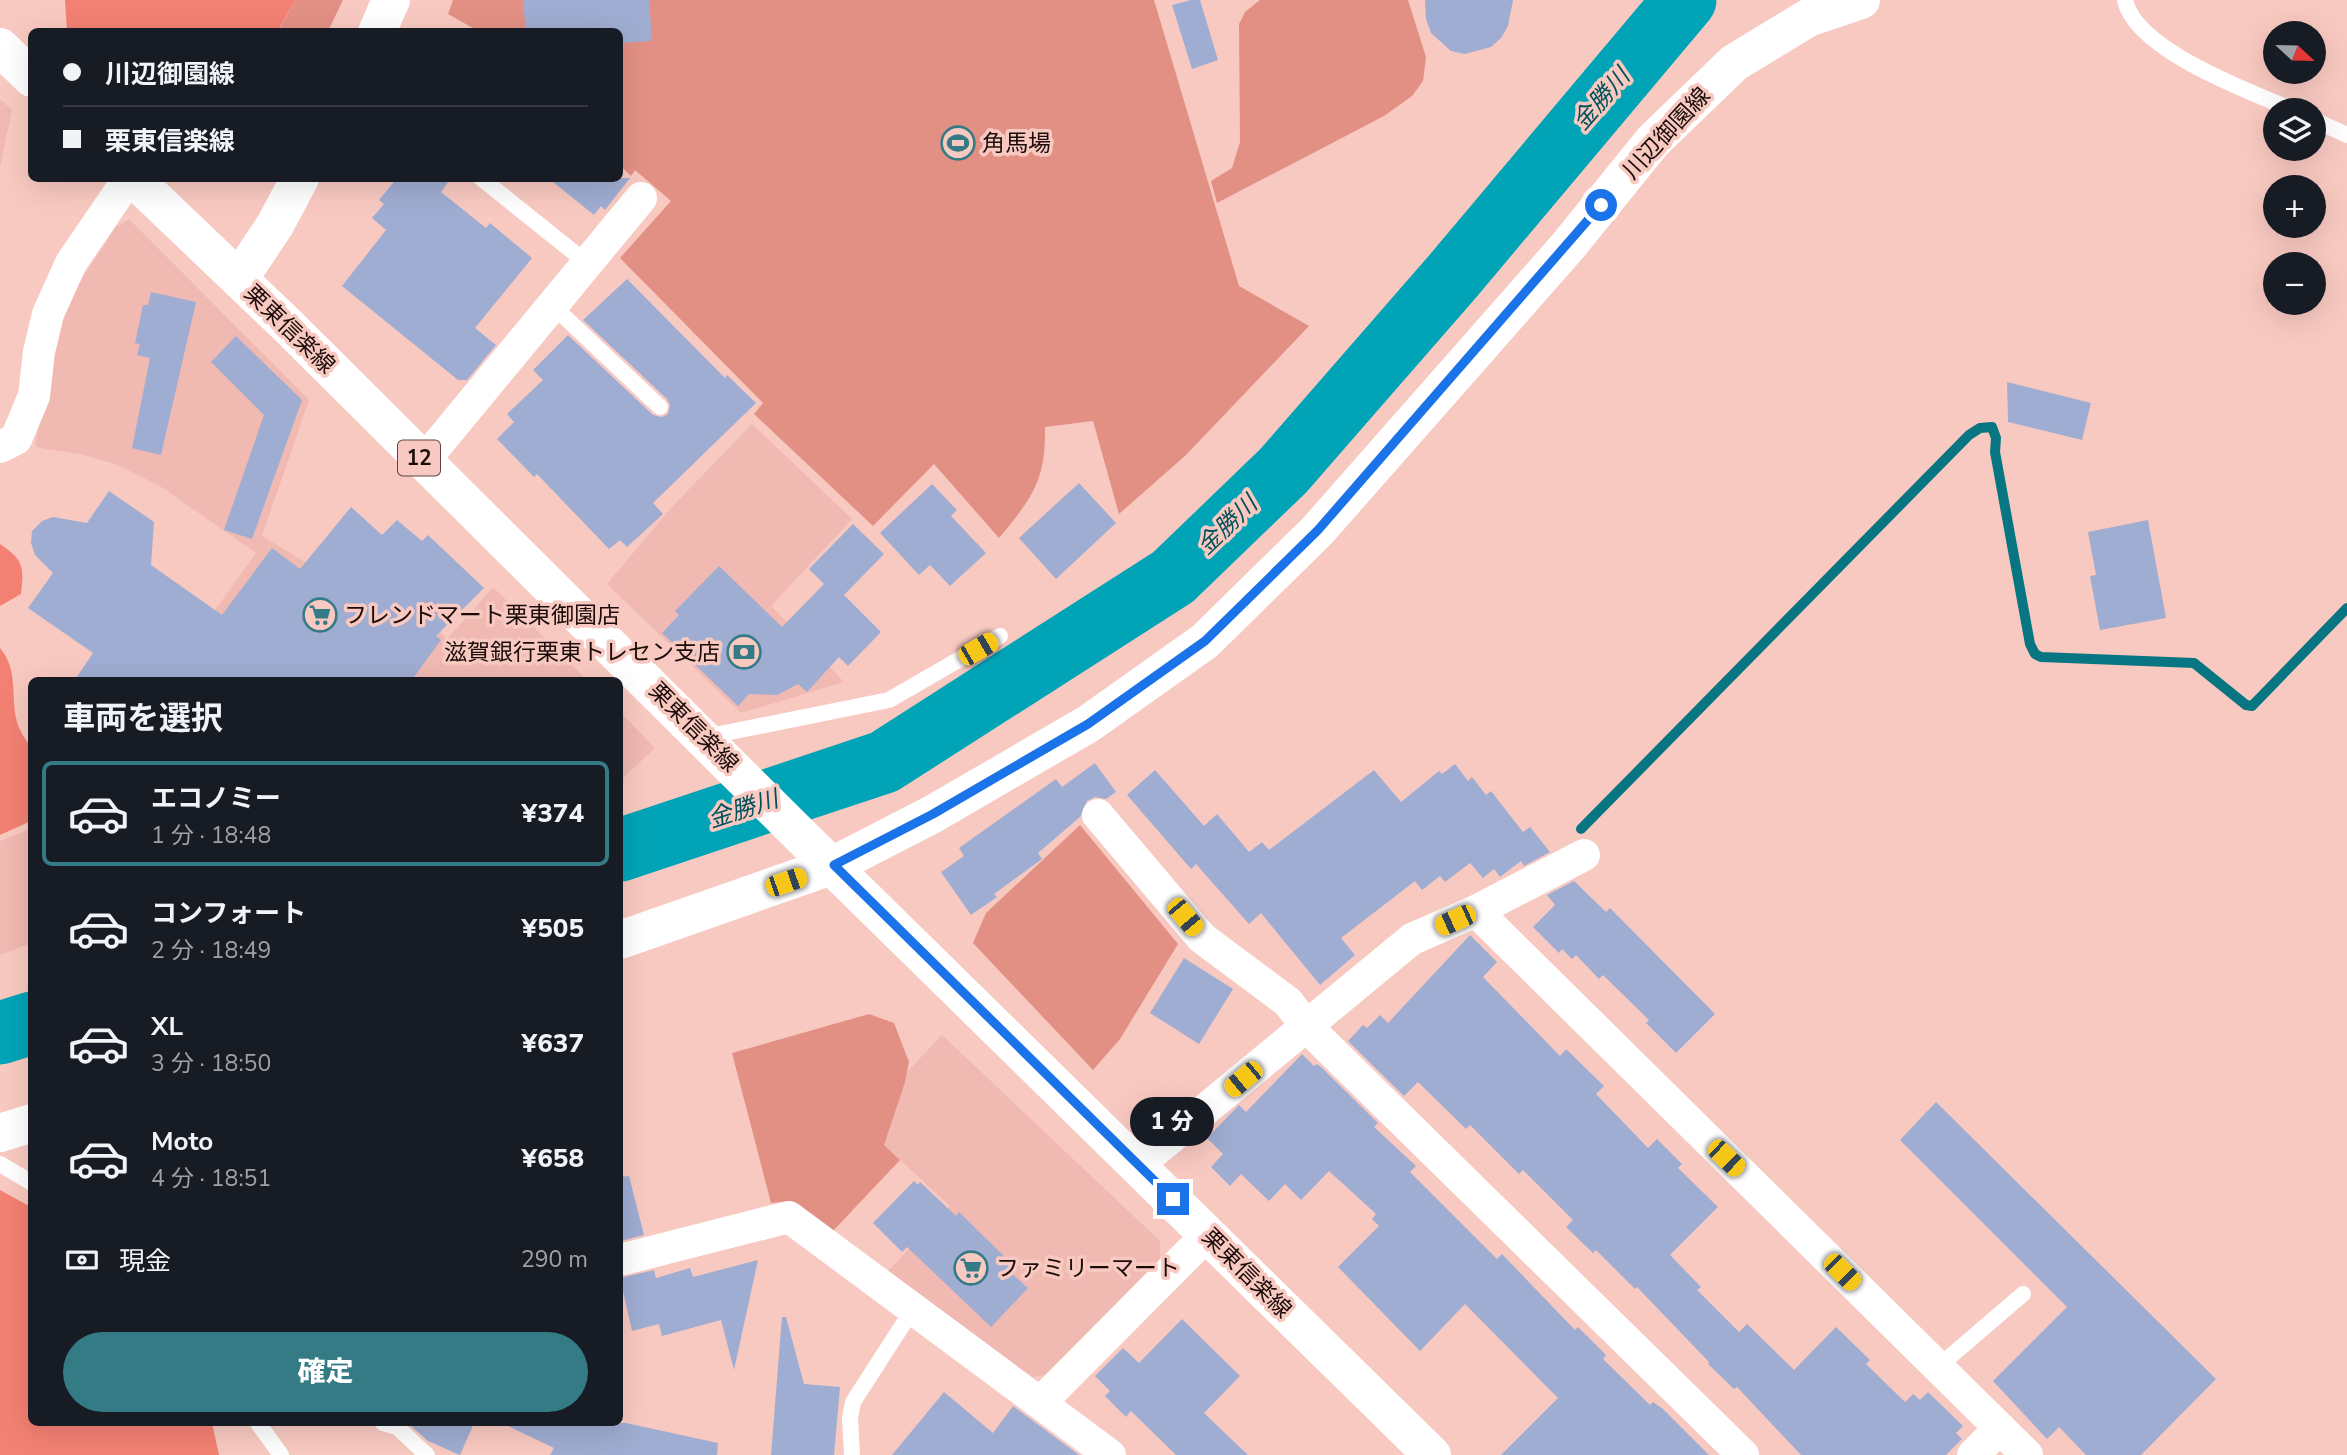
<!DOCTYPE html>
<html lang="ja">
<head>
<meta charset="utf-8">
<style>
	body { margin:0; font-family:"Nunito Sans","Noto Sans JP",sans-serif; background:#242831; color:#f1f3f6; height:100vh; display:flex; flex-direction:column; font-size:26px; white-space:nowrap }
	* { box-sizing:border-box; margin:0 }
	p { font-size:23px; color:#9ea1a6 }
	.icon { flex:none; width:38px; height:38px; fill:none; stroke:currentColor; stroke-width:2; stroke-linecap:round; stroke-linejoin:round }
	.map { position:relative; flex:1; overflow:hidden }
	.side { position:absolute; left:28px; top:677px; width:595px; height:749px; display:flex; flex-direction:column; background:#171b24; border-radius:10px; box-shadow:0 7px 28px #0002 }
	.side>* { flex:none }
	.guide { position:absolute; left:28px; top:28px; width:595px; height:154px; border-radius:10px; box-shadow:0 7px 28px #0002; display:grid; align-content:center; height:154px; padding:0 35px; background:#171b24 }
	.needle { width:46px; rotate:112deg }
	.tools { position:absolute; left:2263px; top:21px; display:grid; gap:14px }
	.tools a { display:grid; place-items:center; width:63px; height:63px; border-radius:50%; background:#171b24; box-shadow:0 7px 28px #0002; font-size:35px }
	.end { position:absolute; width:32px; height:32px; margin:-16px; border:9px solid #1a73e8; background:#fff; box-shadow:0 0 0 4px #fff }
	.from { border-radius:50% }
	.bubble { position:absolute; height:49px; border-radius:24px; background:#171b24; box-shadow:0 7px 28px #0002; font-size:23px; font-weight:800; line-height:49px; text-align:center }
	.car { position:absolute; width:21px; height:42px; margin:-21px -10px; border-radius:9px; box-shadow:0 0 5px 2px #0007; background:linear-gradient(#f5c518 24%,#345 0 40%,#f5c518 0 76%,#345 0 86%,#f5c518 0) }
	.guide b { display:flex; align-items:center; gap:24px; height:66px; font-size:26px }
	.guide b+b { border-top:2px solid #363941 }
	.guide i { width:18px; height:18px; background:#f1f3f6 }
	ul { padding:0; list-style:none }
	li { display:flex; align-items:center; gap:21px; height:105px; margin:0 14px 10px; padding:0 21px; border:4px solid transparent; border-radius:10px }
	li div { flex:1 }
	li b { display:block; font-size:26px }
	li em { font-style:normal; font-weight:800 }
	li.active { border-color:#347b86 }
	li>.icon { width:63px; height:63px; stroke-width:1.5 }
	h2 { padding:0 35px; font-size:32px; line-height:84px }
	.pay { display:flex; align-items:center; gap:18px; height:77px; padding:0 35px; font-size:26px }
	.pay p { margin-inline-start:auto }
	.primary-button { display:flex; gap:14px; margin-top:auto; padding:14px 35px }
	.primary-button a { flex:1; height:80px; border-radius:42px; background:#347b86; color:#fff; font-size:28px; font-weight:800; line-height:80px; text-align:center }
	.map>svg:first-child { display:block }
	.built { fill:#f0b9b2 }
	.green { fill:#e39084 }
	.forest { fill:#f38173 }
	.lines { fill:none; stroke-linecap:round; stroke-linejoin:round }
	.stream { stroke:#087682; stroke-width:10 }
	.river { stroke:#00a4b6; stroke-width:63 }
	.building { fill:#9fadd2 }
	.service { stroke:#fff; stroke-width:16 }
	.minor { stroke:#fff; stroke-width:32 }
	.tertiary { stroke:#fff; stroke-width:38 }
	.secondary { stroke:#fff; stroke-width:38 }
	.primary { stroke:#fff; stroke-width:38 }
	.route { stroke:#1a73e8; stroke-width:9 }
	.labels { text-anchor:middle; stroke-width:7; stroke-linejoin:round; paint-order:stroke }
	.shield { fill:#f8c9c1; stroke:#5d4541; stroke-width:2 }
	.shield-label { font-size:21px; font-weight:bold; fill:#1b0c0a }
	.street-label { font-size:23px; fill:#1b0c0a; stroke:#f8c9c1 }
	.poi-label { font-size:23px; fill:#1b0c0a; stroke:#f8c9c1; text-anchor:start }
	.water-label { font-size:24px; font-style:italic; fill:#00515b; stroke:#f8c9c1 }
</style>
</head>
<body>
<div class="map">
<svg width="2347" height="1455" viewBox="0 0 2347 1455">
	<rect width="100%" height="100%" fill="#f8c9c1"/>
	<path class="built" d="M0,99L12,110L0,167Z
		M129,219L309,400L262,536L350,589L373,563L447,639L493,587L588,681H164L256,553L163,488L116,464L79,454L35,447L57,317L116,227Z
		M752,424L852,519L771,606L844,682L741,713L607,584L672,507Z
		M620,712L655,748L620,781Z
		M31,829V943L0,955V841Z
		M942,1035L1160,1241V1258L1047,1375L1032,1377L888,1271L950,1206L884,1145L907,1072Z"/>
	<path class="green" d="M295,0H343L328,31L278,32Z
		M453,0H1154L1239,286L1309,326L1186,455L1119,514L1093,421L1045,427C1046,481 1032,498 999,538L934,464L873,526L754,414L763,403L620,258L671,201L635,170L631,176L620,165V32L478,31L448,14Z
		M1260,0H1408L1426,57L1423,81L1412,96L1384,116L1217,203L1211,181L1232,168L1240,142L1239,24L1245,12Z
		M1080,825L1178,944L1120,1039L1093,1070L973,943L986,913Z
		M869,1014L894,1023L909,1062L905,1082L884,1145L900,1160L833,1231L791,1201L771,1203L732,1053Z"/>
	<path class="forest" d="M65,0H295L278,31L67,32Z
		M0,544C24,560 24,567 21,594L0,606Z
		M0,648C26,679 0,714 32,747L31,821L0,835Z
		M0,1190L31,1207L32,1423H212L219,1455H0Z"/>
	<g class="lines">
		<path class="stream" d="M1581,829L1969,435L1980,428L1992,427L1996,438L1995,452L2030,644L2035,654L2041,657L2194,663L2246,705L2252,706L2347,608
			M0,1022L4,1031"/>
		<path class="river" d="M620,850L884,762L1173,577L1283,471L1453,276L1685,0
			M0,1033L32,1023"/>
	</g>
	<path class="building" d="M523,0H649L652,41L620,43V32H526Z
		M1191,0H1200L1218,60L1192,69L1172,5Z
		M1425,0H1513L1508,26L1501,38L1491,47L1465,54L1451,51L1431,33L1426,19Z
		M397,178H451L441,192L486,228L490,223L532,258L475,328L496,345L467,380H458L342,286L386,230L372,218L384,204L379,200Z
		M548,178H630L605,210L601,206L594,215Z
		M627,279L725,378L727,375L756,403L653,503L663,514L627,547L620,540L609,549L537,474L534,477L497,439L514,422L507,414L543,380L533,370L568,335L653,415L662,417L668,414L670,405L667,399L583,320Z
		M151,292L196,302L161,455L132,448L150,358L137,355L140,344L135,343L143,305H148Z
		M236,336L302,400L252,539L224,530L264,415L211,362Z
		M2007,382L2091,403L2082,440L2008,422Z
		M1079,483L1116,523L1056,579L1019,538Z
		M932,484L957,510L951,516L986,553L950,586L930,565L919,575L880,533Z
		M109,491L154,522L151,565L222,615L272,548L300,569L351,507L382,535L397,520L422,541L428,535L484,588L436,636L441,640L411,681H74L93,653L28,608L53,573L35,555L31,543L32,531L42,521L53,517L87,523Z
		M2148,520L2166,618L2100,630L2090,576L2096,575L2088,532Z
		M853,524L884,554L844,595L881,632L848,666L839,657L807,692L798,684L777,695L749,694L738,706L662,633L679,615L675,611L719,566L782,627L824,584L809,569Z
		M1095,763L1116,792L1106,799L1095,797L1087,801L1080,817L1038,853L1042,859L994,894L997,897L971,915L941,872L964,856L959,848L1056,779L1062,787Z
		M1455,764L1468,781L1472,777L1486,795L1491,791L1523,832L1530,827L1550,852L1524,866L1521,861L1500,877L1494,869L1483,878L1470,863L1445,882L1440,876L1422,890L1415,881L1341,938L1355,955L1320,985L1261,913L1249,924L1196,864L1191,869L1127,795L1155,770L1204,826L1217,814L1249,852L1262,842L1269,850L1374,770L1401,802L1439,771L1442,774Z
		M1574,881L1606,912L1610,908L1715,1014L1676,1053L1646,1023L1649,1020L1603,975L1599,979L1576,955L1572,959L1562,949L1559,953L1533,927L1555,905L1547,895Z
		M1470,935L1497,962L1483,977L1560,1056L1566,1049L1604,1086L1596,1094L1648,1148L1657,1139L1682,1164L1678,1168L1718,1207L1670,1255L1701,1287L1697,1290L1739,1332L1747,1324L1794,1370L1836,1327L1870,1360L1866,1364L1905,1402L1913,1394L1920,1400L1928,1392L1963,1426L1956,1433L1962,1439L1946,1455H1801L1737,1387L1734,1389L1708,1364L1709,1362L1637,1287L1635,1289L1596,1250L1593,1253L1566,1227L1573,1220L1523,1170L1519,1174L1470,1125L1466,1129L1418,1082L1404,1096L1348,1041L1363,1025L1367,1028L1380,1015L1388,1023Z
		M1184,958L1233,989L1199,1044L1150,1013Z
		M1302,1054L1314,1066L1317,1064L1322,1068L1378,1123L1374,1127L1416,1166L1410,1172L1497,1259L1502,1254L1575,1330L1578,1327L1606,1355L1603,1359L1650,1405L1653,1402L1663,1409L1709,1455H1501L1558,1398L1465,1304L1420,1351L1338,1267L1379,1226L1372,1219L1376,1214L1329,1171L1301,1200L1285,1184L1269,1201L1241,1174L1230,1186L1211,1167L1223,1154L1207,1138L1239,1105L1246,1112Z
		M1936,1102L2216,1379L2141,1455H2086L2059,1427L2047,1439L1993,1381L2067,1307L1900,1140Z
		M629,1176L644,1235L620,1241V1177Z
		M914,1181L918,1185L920,1182L956,1216L959,1212L1014,1266L1009,1271L1028,1288L991,1327L907,1247L902,1252L873,1223Z
		M758,1260L734,1370L721,1320L662,1336L659,1324L632,1331L620,1278L654,1270L656,1278L690,1268L693,1277Z
		M782,1317H786L804,1384L840,1387L834,1455H771Z
		M1182,1319L1240,1376L1204,1413L1248,1455H1176L1131,1411L1126,1417L1105,1396L1110,1391L1095,1376L1123,1348L1139,1363Z
		M944,1392L993,1433L1013,1406L1079,1455H892Z
		M408,1423H474L460,1455L428,1441Z
		M502,1423H626L718,1443L717,1455H550L554,1448Z"/>
	<g class="lines">
		<path class="service" d="M2125,0C2135,50 2249,91 2293,110
			M2314,120L2347,135
			M481,178L587,263
			M552,305L660,407
			M705,737L889,700L1000,636
			M0,1164L32,1183
			M1938,1367L2023,1294
			M258,1423L281,1455
			M383,1423L397,1427L427,1455
			M852,1455L850,1418L853,1402L913,1309"/>
		<path class="minor" d="M0,447L16,439L34,396L39,352L48,314L71,263L129,178
			M423,462L641,198
			M1098,815L1202,938L1288,1002L1306,1026L1743,1455
			M1476,911L1584,855
			M1138,1165L1412,939L1476,911L2027,1455
			M620,1260L789,1217L1110,1455
			M1042,1401L1208,1234
			M1973,1455L2000,1428"/>
		<path class="tertiary" d="M377,32L391,0
			M239,279L275,225L300,178
			M620,940L834,865
			M0,1133L32,1123"/>
		<path class="secondary" d="M834,865L933,814L1088,724L1205,641L1318,530L1568,246L1653,141L1734,63L1808,18L1861,0"/>
		<path class="primary" d="M0,47L32,78
			M133,178L287,325L800,835L1432,1455"/>
	</g>
	<g class="lines">
		<path class="route" d="M1173,1199L834,865L933,814L1088,724L1205,641L1318,530L1601,205"/>
	</g>
	<defs>
		<symbol id="stadium-ring" viewBox="-11 -11 22 22"><circle r="9.5" fill="#f8c9c1" stroke="#347b86" stroke-width="1.5"/><path d="M0-5a6.5 5 0 1 0 0 10a6.5 5 0 1 0 0-10ZM-3.5-1.8h7v3.6h-7Z" fill="#347b86"/></symbol>
		<symbol id="supermarket-ring" viewBox="-11 -11 22 22"><circle r="9.5" fill="#f8c9c1" stroke="#347b86" stroke-width="1.5"/><path d="M-6-5.5h2.5l.6 2H6L4.5 2H-2.5L-4.4-4H-6ZM-1.5 3.2a1.3 1.3 0 1 0 .1 0ZM3 3.2a1.3 1.3 0 1 0 .1 0Z" fill="#347b86"/></symbol>
		<symbol id="bank-ring" viewBox="-11 -11 22 22"><circle r="9.5" fill="#f8c9c1" stroke="#347b86" stroke-width="1.5"/><path d="M-6-4H6V4H-6ZM0-2.3a2.3 2.3 0 1 0 0 4.6a2.3 2.3 0 1 0 0-4.6Z" fill="#347b86"/></symbol>
	</defs>
	<g fill-rule="evenodd">
		<use href="#stadium-ring" x="939" y="124" width="38" height="38"/>
		<use href="#supermarket-ring" x="301" y="596" width="38" height="38"/>
		<use href="#bank-ring" x="725" y="633" width="38" height="38"/>
		<use href="#supermarket-ring" x="952" y="1249" width="38" height="38"/>
	</g>
	<g class="labels">
		<rect class="shield" x="398" y="440.5" width="42" height="35" rx="5"/>
		<g class="shield-label">
			<text x="419" y="465">12</text>
		</g>
		<g class="street-label">
			<text transform="translate(1666 133) rotate(-47)" y="8">川辺御園線</text>
			<text transform="translate(290 329) rotate(44)" y="8">栗東信楽線</text>
			<text transform="translate(694 727) rotate(45)" y="8">栗東信楽線</text>
			<text transform="translate(1247 1273) rotate(45)" y="8">栗東信楽線</text>
		</g>
		<g class="poi-label">
			<text x="982" y="151">角馬場</text>
			<text x="344" y="623">フレンドマート栗東御園店</text>
			<text x="720" y="660" text-anchor="end">滋賀銀行栗東トレセン支店</text>
			<text x="996" y="1276">ファミリーマート</text>
		</g>
		<g class="water-label">
			<text transform="translate(1601 99) rotate(-49)" y="8">金勝川</text>
			<text transform="translate(1227 525) rotate(-44)" y="8">金勝川</text>
			<text transform="translate(743 809) rotate(-18)" y="8">金勝川</text>
		</g>
	</g>
</svg>
<div class="tools">
<a><svg class="needle" viewBox="-14 -14 28 28"><path d="M0-13l5 13h-10z" fill="#e53935"/><path d="M0 13l5-13h-10z" fill="#9ea1a6"/></svg></a>
<a><svg class="icon" aria-label="layers" viewBox="0 0 24 24"><path d="M12 4l9 5-9 5-9-5zM3 14l9 5 9-5"/></svg></a>
<a>+</a>
<a>−</a>
</div>
<i class="end from" style="left:1601px;top:205px"></i>
<i class="end" style="left:1173px;top:1199px"></i>
<div class="bubble" style="left:1130px;top:1097px;width:84px">1 分</div>
<i class="car" style="left:978px;top:649px;rotate:60deg"></i>
<i class="car" style="left:786px;top:882px;rotate:71deg"></i>
<i class="car" style="left:1185px;top:917px;rotate:140deg"></i>
<i class="car" style="left:1455px;top:920px;rotate:246deg"></i>
<i class="car" style="left:1243px;top:1079px;rotate:230deg"></i>
<i class="car" style="left:1726px;top:1158px;rotate:134deg"></i>
<i class="car" style="left:1842px;top:1272px;rotate:135deg"></i>
<div class="guide">
<b><i class="from"></i>川辺御園線</b>
<b><i></i>栗東信楽線</b>
</div>
<section class="side">
<h2>車両を選択</h2>
<ul>
<li class="active"><svg class="icon" aria-label="car" viewBox="0 0 24 24"><path d="M5 17H2v-5l4-1 3-4h7l3 4 3 1v5h-3M9 17h6M6 11h13"/><circle cx="7" cy="17" r="2"/><circle cx="17" cy="17" r="2"/></svg><div><b>エコノミー</b><p>1 分 · 18:48</p></div><em>¥374</em></li>
<li><svg class="icon" aria-label="car" viewBox="0 0 24 24"><path d="M5 17H2v-5l4-1 3-4h7l3 4 3 1v5h-3M9 17h6M6 11h13"/><circle cx="7" cy="17" r="2"/><circle cx="17" cy="17" r="2"/></svg><div><b>コンフォート</b><p>2 分 · 18:49</p></div><em>¥505</em></li>
<li><svg class="icon" aria-label="car" viewBox="0 0 24 24"><path d="M5 17H2v-5l4-1 3-4h7l3 4 3 1v5h-3M9 17h6M6 11h13"/><circle cx="7" cy="17" r="2"/><circle cx="17" cy="17" r="2"/></svg><div><b>XL</b><p>3 分 · 18:50</p></div><em>¥637</em></li>
<li><svg class="icon" aria-label="car" viewBox="0 0 24 24"><path d="M5 17H2v-5l4-1 3-4h7l3 4 3 1v5h-3M9 17h6M6 11h13"/><circle cx="7" cy="17" r="2"/><circle cx="17" cy="17" r="2"/></svg><div><b>Moto</b><p>4 分 · 18:51</p></div><em>¥658</em></li>
</ul>
<div class="pay"><svg class="icon" aria-label="cash" viewBox="0 0 24 24"><path d="M3 7h18v10H3z"/><circle cx="12" cy="12" r="2"/></svg>現金<p>290 m</p></div>
<div class="primary-button"><a>確定</a></div>
</section>
</div>
</body>
</html>
